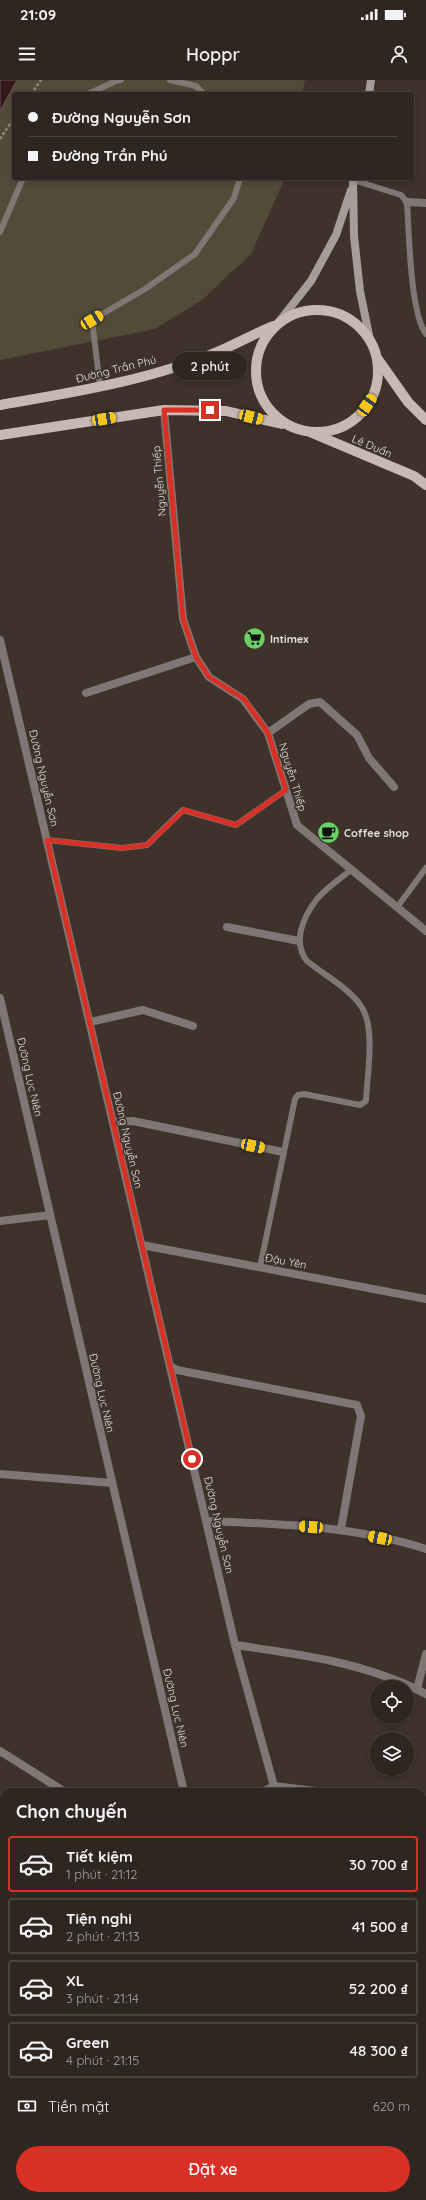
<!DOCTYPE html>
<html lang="vi">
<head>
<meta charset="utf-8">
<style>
	body { margin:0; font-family:Quicksand,sans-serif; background:#362e29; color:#f1f3f6; height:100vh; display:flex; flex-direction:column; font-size:15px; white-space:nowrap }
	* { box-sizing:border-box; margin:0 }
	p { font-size:13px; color:#a7a5a5 }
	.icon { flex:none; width:22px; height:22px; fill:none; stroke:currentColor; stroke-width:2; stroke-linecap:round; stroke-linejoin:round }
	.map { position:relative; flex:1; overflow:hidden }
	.drawer { position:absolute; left:0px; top:1708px; width:426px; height:412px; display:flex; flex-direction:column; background:#2e2620; border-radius:12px 12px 0 0; box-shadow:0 2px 6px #0003,0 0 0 1px #49433e }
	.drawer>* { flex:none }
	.top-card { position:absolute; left:12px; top:12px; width:402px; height:88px; border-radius:4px; box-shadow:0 2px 6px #0003,0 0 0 1px #49433e; display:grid; align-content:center; height:88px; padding:0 16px; background:#2e2620 }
	.buttons { position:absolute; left:370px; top:1600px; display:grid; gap:8px }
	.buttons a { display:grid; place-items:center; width:44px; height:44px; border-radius:50%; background:#2e2620; box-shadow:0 2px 6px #0003,0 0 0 1px #49433e; font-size:20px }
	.end { position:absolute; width:18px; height:18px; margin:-9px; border:5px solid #d93025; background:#fff; box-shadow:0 0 0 2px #fff }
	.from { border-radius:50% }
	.bubble { position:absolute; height:28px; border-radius:14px; background:#2e2620; box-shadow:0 2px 6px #0003,0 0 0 1px #49433e; font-size:13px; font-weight:600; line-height:28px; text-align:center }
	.car { position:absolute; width:12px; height:24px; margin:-12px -6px; border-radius:5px; box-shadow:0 0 3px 1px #0007; background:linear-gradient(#f5c518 24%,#345 0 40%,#f5c518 0 76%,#345 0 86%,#f5c518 0) }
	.top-card b { display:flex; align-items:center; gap:14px; height:38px; font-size:15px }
	.top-card b+b { border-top:1px solid #49433e }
	.top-card i { width:10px; height:10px; background:#f1f3f6 }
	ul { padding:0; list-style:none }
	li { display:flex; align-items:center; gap:12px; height:56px; margin:0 8px 6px; padding:0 8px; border:2px solid #49433e; border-radius:4px }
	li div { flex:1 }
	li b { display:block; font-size:15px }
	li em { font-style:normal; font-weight:600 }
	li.current { border-color:#d93025 }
	li>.icon { width:36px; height:36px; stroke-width:1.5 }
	h2 { padding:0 16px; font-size:18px; line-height:48px }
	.pay { display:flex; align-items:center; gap:10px; height:44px; padding:0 16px; font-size:15px }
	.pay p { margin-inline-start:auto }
	.primary-button { display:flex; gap:8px; margin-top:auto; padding:8px 16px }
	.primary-button a { flex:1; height:46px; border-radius:24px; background:#d93025; color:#fff; font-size:16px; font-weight:600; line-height:46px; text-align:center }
	.status { display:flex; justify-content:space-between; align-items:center; height:28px; padding:0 20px; background:#2e2620; direction:ltr }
	.status svg { height:11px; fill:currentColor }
	header { display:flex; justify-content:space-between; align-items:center; height:52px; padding:0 16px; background:#2e2620; font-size:18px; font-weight:600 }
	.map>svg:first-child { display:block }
	.green { fill:#534b38 }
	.water { fill:#34181c; stroke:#695354 }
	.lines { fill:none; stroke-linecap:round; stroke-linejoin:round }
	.path { stroke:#8f8580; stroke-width:2.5; stroke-dasharray:3 2; stroke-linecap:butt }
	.lane { stroke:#7e7775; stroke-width:6 }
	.street { stroke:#7e7775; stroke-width:8 }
	.secondary { stroke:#a89c9a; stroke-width:8 }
	.primary { stroke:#c8b8b5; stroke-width:10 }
	.route { stroke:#d93025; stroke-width:5 }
	.labels { text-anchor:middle; stroke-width:3.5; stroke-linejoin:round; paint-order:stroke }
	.street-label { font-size:11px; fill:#e4dcd8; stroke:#3e322b }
	.poi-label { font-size:11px; font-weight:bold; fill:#e4dcd8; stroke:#3e322b; text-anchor:start }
</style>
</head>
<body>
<div class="status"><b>21:09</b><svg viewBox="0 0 49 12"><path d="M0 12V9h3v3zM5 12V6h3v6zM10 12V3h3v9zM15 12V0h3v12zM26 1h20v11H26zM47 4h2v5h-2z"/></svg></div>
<header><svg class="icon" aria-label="menu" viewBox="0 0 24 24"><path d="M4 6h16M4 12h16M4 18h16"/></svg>Hoppr<svg class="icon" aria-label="person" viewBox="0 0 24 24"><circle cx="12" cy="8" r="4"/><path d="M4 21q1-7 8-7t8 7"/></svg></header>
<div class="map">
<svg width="426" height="2120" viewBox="0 0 426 2120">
	<rect width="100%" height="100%" fill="#3e322b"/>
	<path class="green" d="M0,0H305L302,14H14V98H285L251,174L202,220L155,249L0,280Z"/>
	<path class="water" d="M0,0H17L0,31Z
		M4,1882V2116H422V2094L426,2095V2120H0V1885Z"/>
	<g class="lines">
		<path class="path" d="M31,14L41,0
			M0,59L14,38"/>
		<path class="lane" d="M170,0L196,6L204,14
			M88,14L116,1L121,0
			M347,98L401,115L407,122C409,151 410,233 426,254
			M0,152L23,98
			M100,306L92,240L145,209L195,174L234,118L240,98
			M47,760L122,768L147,765L183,730L236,745L286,710
			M398,826L426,788
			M260,1187L295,1019L298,1015L304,1014L360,1025L366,1021C367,996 376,947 361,926C349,908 324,895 307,881C292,862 303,837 317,819C326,808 340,799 352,789"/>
		<path class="street" d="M407,122L426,123
			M164,330L183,539L196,577L209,597L243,619L268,653L297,745L426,851
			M0,560L235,1565L274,1706
			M86,613L196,577
			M268,653L309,624L320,622L357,655L369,678L394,707
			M227,847L299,861
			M0,918L184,1712
			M90,942L143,930L193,946
			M114,1046L116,1042L133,1041L283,1072
			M0,1141L50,1135
			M142,1165L426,1219
			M170,1286L177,1290L357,1325L361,1336L341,1449
			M0,1394L112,1403
			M207,1441C281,1444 355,1446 426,1469
			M235,1565C300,1574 367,1583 426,1614
			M417,1609L426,1574
			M0,1671L65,1712
			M298,1709L324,1712
			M262,1712L274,1706L298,1709L300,1712
			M422,1745L426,1746
			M0,1750L4,1764
			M0,1791L4,1790
			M0,1853L4,1849
			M422,1853L426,1852
			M422,2069L426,2070"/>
		<path class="secondary" d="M369,14L371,0
			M353,98L354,156L360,211L370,260
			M278,243L311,201L336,155L351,110"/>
		<path class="primary" d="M256 291a61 61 0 1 1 122 0a61 61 0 1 1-122 0Z
			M377,278L408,322L426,340
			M0,325C75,312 153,300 224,269C240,262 256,253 273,246
			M312,353L414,396L426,405
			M0,355L164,330L226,331L282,344"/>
	</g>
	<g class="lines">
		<path class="route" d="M192,1379L47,760L122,768L147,765L184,730L236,745L286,710L268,653L244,619L209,597L196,577L183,539L164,330H210"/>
	</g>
	<defs>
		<symbol id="supermarket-disc" viewBox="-11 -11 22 22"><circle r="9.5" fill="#6bd363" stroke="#3e322b"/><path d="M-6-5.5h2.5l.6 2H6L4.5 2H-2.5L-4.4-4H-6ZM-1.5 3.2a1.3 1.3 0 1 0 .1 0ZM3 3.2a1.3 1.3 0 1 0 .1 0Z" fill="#111"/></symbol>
		<symbol id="cafe-disc" viewBox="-11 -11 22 22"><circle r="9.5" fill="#6bd363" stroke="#3e322b"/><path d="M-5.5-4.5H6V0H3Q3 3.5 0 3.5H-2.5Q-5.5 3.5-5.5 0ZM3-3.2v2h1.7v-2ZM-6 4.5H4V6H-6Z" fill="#111"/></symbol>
	</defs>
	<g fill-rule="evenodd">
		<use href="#supermarket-disc" x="242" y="546" width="25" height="25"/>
		<use href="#cafe-disc" x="316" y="740" width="25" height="25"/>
	</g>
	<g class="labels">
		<g class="street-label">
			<text transform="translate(116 289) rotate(-14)" y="4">Đường Trần Phú</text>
			<text transform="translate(372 366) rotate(23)" y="4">Lê Duẩn</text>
			<text transform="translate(159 401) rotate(-95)" y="4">Nguyễn Thiếp</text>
			<text transform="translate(293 697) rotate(73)" y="4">Nguyễn Thiếp</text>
			<text transform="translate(44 698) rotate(77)" y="4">Đường Nguyễn Sơn</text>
			<text transform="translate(30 997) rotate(77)" y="4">Đường Lục Niên</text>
			<text transform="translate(128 1060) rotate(77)" y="4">Đường Nguyễn Sơn</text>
			<text transform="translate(286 1181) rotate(11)" y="4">Đậu Yên</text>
			<text transform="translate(102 1313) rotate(77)" y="4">Đường Lục Niên</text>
			<text transform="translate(219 1445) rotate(77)" y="4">Đường Nguyễn Sơn</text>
			<text transform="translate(176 1628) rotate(77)" y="4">Đường Lục Niên</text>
		</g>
		<g class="poi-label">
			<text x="270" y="563">Intimex</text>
			<text x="344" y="757">Coffee shop</text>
		</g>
	</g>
</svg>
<div class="buttons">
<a><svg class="icon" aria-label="locate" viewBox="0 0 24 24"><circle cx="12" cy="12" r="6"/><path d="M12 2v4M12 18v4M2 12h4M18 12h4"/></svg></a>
<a><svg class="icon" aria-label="layers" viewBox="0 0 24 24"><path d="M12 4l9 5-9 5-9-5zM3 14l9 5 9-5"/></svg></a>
</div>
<i class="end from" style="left:192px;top:1379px"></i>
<i class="end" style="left:210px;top:330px"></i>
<div class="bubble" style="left:173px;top:272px;width:74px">2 phút</div>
<i class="car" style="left:92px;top:240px;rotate:59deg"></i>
<i class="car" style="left:367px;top:325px;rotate:34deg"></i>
<i class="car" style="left:251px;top:337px;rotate:104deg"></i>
<i class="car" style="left:104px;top:339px;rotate:81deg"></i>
<i class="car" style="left:253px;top:1066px;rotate:102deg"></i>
<i class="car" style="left:311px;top:1447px;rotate:274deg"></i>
<i class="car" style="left:380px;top:1458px;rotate:282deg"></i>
<div class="top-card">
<b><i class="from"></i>Đường Nguyễn Sơn</b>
<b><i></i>Đường Trần Phú</b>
</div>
<section class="drawer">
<h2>Chọn chuyến</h2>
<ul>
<li class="current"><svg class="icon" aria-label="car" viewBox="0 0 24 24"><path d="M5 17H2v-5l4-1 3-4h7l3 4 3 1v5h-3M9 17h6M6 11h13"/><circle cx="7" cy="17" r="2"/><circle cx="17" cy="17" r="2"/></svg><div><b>Tiết kiệm</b><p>1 phút · 21:12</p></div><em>30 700 ₫</em></li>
<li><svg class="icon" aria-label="car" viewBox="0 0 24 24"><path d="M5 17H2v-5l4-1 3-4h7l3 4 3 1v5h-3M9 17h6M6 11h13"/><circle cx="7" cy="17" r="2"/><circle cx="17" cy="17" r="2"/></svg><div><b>Tiện nghi</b><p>2 phút · 21:13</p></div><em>41 500 ₫</em></li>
<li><svg class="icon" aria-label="car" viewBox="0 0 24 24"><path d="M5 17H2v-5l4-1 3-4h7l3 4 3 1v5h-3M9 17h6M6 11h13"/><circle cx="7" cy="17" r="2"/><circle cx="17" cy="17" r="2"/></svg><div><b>XL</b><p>3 phút · 21:14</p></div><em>52 200 ₫</em></li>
<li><svg class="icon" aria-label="car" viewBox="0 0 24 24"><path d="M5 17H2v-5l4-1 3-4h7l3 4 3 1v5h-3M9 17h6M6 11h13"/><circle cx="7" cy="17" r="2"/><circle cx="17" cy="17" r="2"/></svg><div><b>Green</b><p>4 phút · 21:15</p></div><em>48 300 ₫</em></li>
</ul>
<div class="pay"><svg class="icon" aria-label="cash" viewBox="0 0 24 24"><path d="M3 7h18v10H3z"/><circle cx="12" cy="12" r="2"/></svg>Tiền mặt<p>620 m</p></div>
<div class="primary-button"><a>Đặt xe</a></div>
</section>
</div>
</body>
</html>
